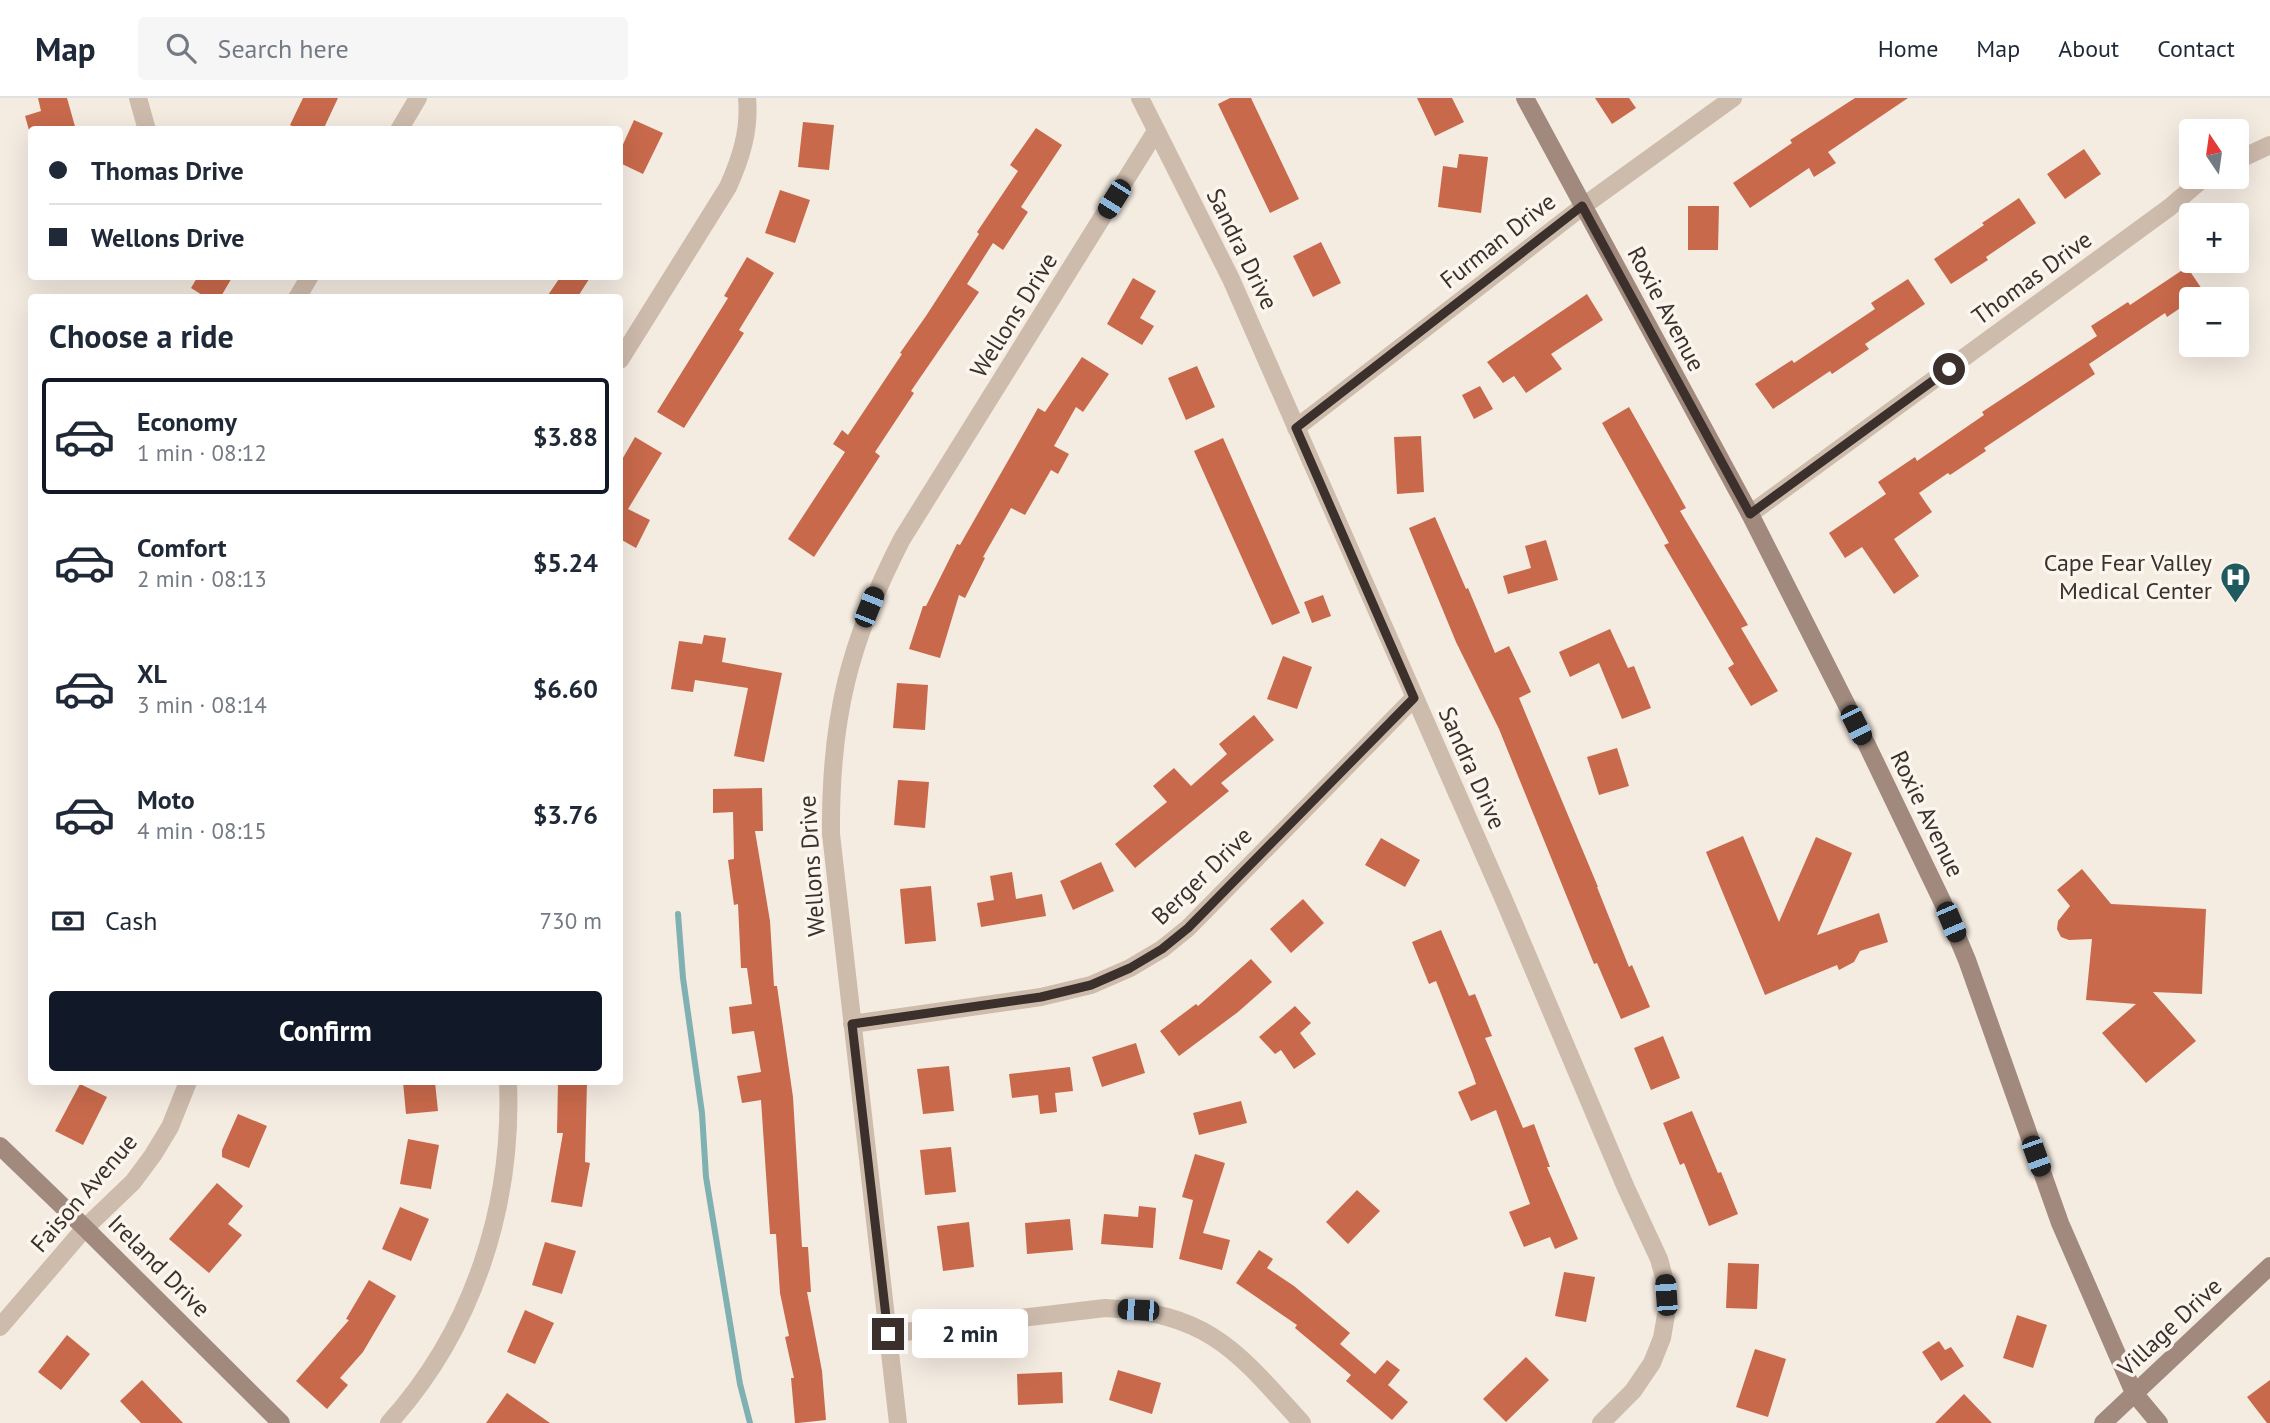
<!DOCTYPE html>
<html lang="en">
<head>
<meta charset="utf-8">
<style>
	body { margin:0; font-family:"PT Sans",sans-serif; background:#f6f6f7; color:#1f2937; height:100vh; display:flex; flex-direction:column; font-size:26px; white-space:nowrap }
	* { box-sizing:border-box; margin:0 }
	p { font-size:23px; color:#747a83 }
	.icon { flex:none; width:38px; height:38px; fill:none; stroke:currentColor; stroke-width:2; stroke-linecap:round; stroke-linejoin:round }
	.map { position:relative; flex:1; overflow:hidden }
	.sheet { position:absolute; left:28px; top:196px; width:595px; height:791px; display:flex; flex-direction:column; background:#fff; border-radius:7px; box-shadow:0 7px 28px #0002 }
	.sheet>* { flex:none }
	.guide { position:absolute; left:28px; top:28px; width:595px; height:154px; border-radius:7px; box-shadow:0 7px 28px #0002; display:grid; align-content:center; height:154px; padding:0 21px; background:#fff }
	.needle { width:46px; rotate:347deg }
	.controls { position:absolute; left:2179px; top:21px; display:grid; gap:14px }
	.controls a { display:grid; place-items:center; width:70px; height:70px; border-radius:7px; background:#fff; box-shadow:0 7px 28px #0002; font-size:35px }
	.end { position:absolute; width:32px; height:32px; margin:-16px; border:9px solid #3b302b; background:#fff; box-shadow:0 0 0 4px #fff }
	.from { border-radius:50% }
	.bubble { position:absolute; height:49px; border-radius:7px; background:#fff; box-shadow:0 7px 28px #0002; font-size:23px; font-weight:800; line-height:49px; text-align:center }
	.car { position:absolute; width:21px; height:42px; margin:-21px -10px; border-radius:9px; box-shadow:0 0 5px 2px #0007; background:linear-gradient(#222 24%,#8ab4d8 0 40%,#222 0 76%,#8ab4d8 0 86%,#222 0) }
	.guide b { display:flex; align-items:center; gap:24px; height:66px; font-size:26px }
	.guide b+b { border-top:2px solid #e0e1e3 }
	.guide i { width:18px; height:18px; background:#1f2937 }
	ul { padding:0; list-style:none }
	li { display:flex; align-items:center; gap:21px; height:116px; margin:0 14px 10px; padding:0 7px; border:4px solid transparent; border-radius:7px }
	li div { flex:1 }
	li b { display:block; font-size:26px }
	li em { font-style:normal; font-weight:800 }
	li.current { border-color:#111827 }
	li>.icon { width:63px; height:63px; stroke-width:1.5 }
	h2 { padding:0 21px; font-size:32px; line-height:84px }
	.pay { display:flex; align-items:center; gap:18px; height:77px; padding:0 21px; font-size:26px }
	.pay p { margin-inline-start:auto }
	.primary-button { display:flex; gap:14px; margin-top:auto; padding:14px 21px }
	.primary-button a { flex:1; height:80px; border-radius:7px; background:#111827; color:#fff; font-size:28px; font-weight:800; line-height:80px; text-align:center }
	header { display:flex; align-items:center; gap:42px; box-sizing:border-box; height:98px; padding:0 35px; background:#fff; border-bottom:2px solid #e0e1e3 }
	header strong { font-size:33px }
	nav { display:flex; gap:38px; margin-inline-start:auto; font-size:24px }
	.search { width:490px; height:63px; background:#f6f6f7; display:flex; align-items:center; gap:18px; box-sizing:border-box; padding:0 24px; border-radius:7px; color:#747a83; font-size:26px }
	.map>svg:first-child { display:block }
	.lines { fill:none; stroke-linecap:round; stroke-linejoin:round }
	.stream { stroke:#7fb0b2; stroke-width:6 }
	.building { fill:#c8694b }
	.street { stroke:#cdbbac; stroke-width:18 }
	.secondary { stroke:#a18a7d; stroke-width:18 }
	.route { stroke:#3b302b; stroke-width:9 }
	.labels { text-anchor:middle; stroke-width:7; stroke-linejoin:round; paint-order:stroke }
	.street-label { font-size:24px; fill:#3b302b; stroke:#fbf5ee }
	.poi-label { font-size:24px; fill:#3b302b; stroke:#fbf5ee; text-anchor:end }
</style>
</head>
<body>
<header>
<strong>Map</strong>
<div class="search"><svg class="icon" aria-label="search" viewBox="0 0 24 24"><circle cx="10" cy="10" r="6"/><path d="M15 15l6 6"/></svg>Search here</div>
<nav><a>Home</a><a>Map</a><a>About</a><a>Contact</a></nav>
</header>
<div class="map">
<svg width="2270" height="1325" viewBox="0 0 2270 1325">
	<rect width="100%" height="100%" fill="#f4ebe1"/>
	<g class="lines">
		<path class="stream" d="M678,816L683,880L702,1015L706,1079L740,1286L750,1325"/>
	</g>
	<path class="building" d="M38,0H67L76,32H29L25,18L41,13Z
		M303,0H338L323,32H300L290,27Z
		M1230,0H1251L1299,101L1270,115L1218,6Z
		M1417,0H1452L1464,24L1435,38Z
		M1595,0H1629L1636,10L1612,26Z
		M1855,0H1908L1828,54L1836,65L1814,79L1809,70L1750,110L1733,85L1792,45L1790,42Z
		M634,22L663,35L643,76L620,65V53Z
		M803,24L834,27L829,72L798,69Z
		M1036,30L1062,47L1021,109L1028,114L1003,152L993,145L967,186L979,194L911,293L914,295L875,354L880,358L814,459L788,441L845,354L833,346L842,332L848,337L902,256L900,255L926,218L979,136L977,134L1018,73L1010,67Z
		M2084,51L2101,76L2065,101L2047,76Z
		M1459,56L1488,59L1481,115L1438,109L1443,68L1457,70Z
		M780,92L810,102L795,145L765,135Z
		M2019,100L2036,125L1986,159L1988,162L1951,186L1934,161L1984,127L1982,125Z
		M1688,108H1719L1718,152H1688Z
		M1321,144L1341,185L1313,199L1293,158Z
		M747,159L774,175L739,232L744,235L684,330L657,314L728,200L724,198Z
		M2187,169L2204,194L2167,219L2165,215L2089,266L2095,276L1984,350L1986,353L1950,377L1948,375L1919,395L1932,414L1894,441L1919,478L1894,496L1862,449L1845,460L1829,435L1886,396L1878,384L1915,359L1917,363L1984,317L1982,314L2097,238L2091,228L2128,204L2130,207Z
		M198,178H233L220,200H207L191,190Z
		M561,178H591L577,200H546Z
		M1133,180L1156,193L1140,220L1154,228L1142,247L1107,226Z
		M1908,181L1925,206L1865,246L1869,251L1832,276L1830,273L1773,311L1755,286L1792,262L1794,265L1875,211L1871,205Z
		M1587,196L1603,222L1551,256L1562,271L1526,295L1514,278L1503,285L1487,264Z
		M1082,259L1109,276L1083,314L1076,309L1054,348L1069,356L1058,376L1051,372L1025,417L1011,410L983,459L985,460L965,500L959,497L940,560L909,551L923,508H926L957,446L960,447L1038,310L1045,314Z
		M1197,268L1215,309L1186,322L1168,280Z
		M1480,288L1493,311L1474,321L1462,297Z
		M1629,309L1686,410L1680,413L1748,527L1741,530L1778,593L1751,608L1728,570L1734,566L1664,447L1669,445L1602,325Z
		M1421,338L1424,394L1397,396L1394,339Z
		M635,339L662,355L628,411L650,422L636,450L620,441V365Z
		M1223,340L1300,515L1272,527L1194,353Z
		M1435,419L1466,491L1468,490L1495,555L1509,548L1531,594L1519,600L1598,789H1597L1629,869L1632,867L1650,909L1621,921L1597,865L1594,866L1499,631L1456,544L1409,430Z
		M1546,442L1558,482L1508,496L1503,478L1531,470L1525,448Z
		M1323,497L1331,518L1312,525L1304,504Z
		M1610,531L1628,570L1634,568L1651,610L1622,621L1599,565L1570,579L1559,554Z
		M704,537L726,540L722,564L782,575L764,664L734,658L748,590L695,582L693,594L671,591L679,543L702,546Z
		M1283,558L1312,569L1297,611L1267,601Z
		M897,585L928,587L925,632L893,630Z
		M1254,617L1274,642L1221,685L1229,693L1135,770L1115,746L1167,704L1153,688L1174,670L1191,688L1227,656L1219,646Z
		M1617,650L1629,688L1599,697L1587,659Z
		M898,682L929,684L925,730L894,727Z
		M762,690L763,733H755L770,823L774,888H777L793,999L802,1149H808L811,1194H807L822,1273L826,1322L798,1325H795L791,1280H794L785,1239L789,1238L780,1195L776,1136H770L761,1002L742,1005L737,978L761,974L754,933L732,936L729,909L752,906L747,870H741L738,806L734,807L728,762L734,761L733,714L713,715V691Z
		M1743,738L1779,824L1816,739L1852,755L1817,837L1879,815L1888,844L1860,853L1854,864L1839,872L1837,867L1765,897L1706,754Z
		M1381,740L1420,762L1405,789L1365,767Z
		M1101,764L1114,793L1073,812L1060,783Z
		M2082,771L2111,806L2206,811L2202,896L2153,894L2196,943L2146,985L2102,935L2136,906L2086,902L2092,841L2069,842L2061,839L2057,831L2058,823L2070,808L2057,792Z
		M1012,774L1016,801L1042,796L1046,818L981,829L977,805L994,802L990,778Z
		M931,788L936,843L905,846L900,791Z
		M1303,801L1324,825L1291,855L1270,831Z
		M1441,832L1469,898L1475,896L1492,938L1485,940L1523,1030L1534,1026L1550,1069H1547L1578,1141L1555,1151L1550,1139L1524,1149L1509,1114L1530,1106L1496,1012L1471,1023L1458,994L1476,986L1473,977L1436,883L1429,886L1412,844Z
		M1251,861L1272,884L1238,914L1179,958L1160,933L1196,906L1198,908Z
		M1295,908L1311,925L1300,935L1316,956L1294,971L1281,952L1275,956L1259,939Z
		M1663,938L1680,980L1651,992L1634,950Z
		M1136,945L1145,975L1102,989L1092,959Z
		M949,968L954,1013L923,1016L917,971Z
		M1070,969L1073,993L1055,995L1057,1014L1040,1016L1038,997L1012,1000L1009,976Z
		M403,984H435L438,1013L406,1016Z
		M558,984H587L585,1064L590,1065L582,1109L551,1104L563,1035H557Z
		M80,986L107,999L83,1047L55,1033Z
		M1241,1003L1247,1025L1199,1037L1193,1015Z
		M1692,1013L1718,1075L1721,1074L1738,1116L1709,1128L1684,1065L1680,1067L1663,1025Z
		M238,1016L267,1028L249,1070L222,1059V1052Z
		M408,1041L439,1047L431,1091L400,1086Z
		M951,1049L956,1094L925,1097L920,1052Z
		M1195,1056L1225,1065L1203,1135L1230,1142L1222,1172L1179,1161L1193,1102L1182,1099Z
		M217,1085L243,1108L228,1126L242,1137L209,1175L169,1141Z
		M1357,1092L1380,1113L1348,1146L1326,1124Z
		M1139,1108L1156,1110L1153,1150L1101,1146L1104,1116L1138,1119Z
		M400,1109L429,1121L411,1163L382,1151Z
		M1070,1121L1073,1152L1027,1156L1025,1125Z
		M969,1124L974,1169L943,1173L937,1128Z
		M545,1144L576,1153L562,1196L532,1187Z
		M1259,1152L1273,1161L1267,1170L1294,1188L1350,1235L1340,1246L1375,1276L1387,1262L1400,1272L1388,1287L1408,1304L1392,1322L1346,1283L1351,1277L1295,1230L1297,1227L1236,1185Z
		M1728,1165L1759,1166L1757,1211L1726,1210Z
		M1564,1174L1595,1179L1586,1224L1555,1218Z
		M369,1182L396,1198L363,1254L340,1280L348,1287L327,1311L296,1283L349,1222L346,1221Z
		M525,1212L554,1225L535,1266L507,1254Z
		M2017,1217L2047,1227L2033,1270L2003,1260Z
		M67,1237L90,1256L61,1292L38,1274Z
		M1939,1243L1945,1252L1951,1249L1964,1268L1941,1283L1922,1254Z
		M1755,1251L1786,1261L1768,1319L1736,1309Z
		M1526,1259L1549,1282L1506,1324L1483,1301Z
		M1118,1272L1161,1285L1152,1316L1109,1302Z
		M1062,1274L1063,1305L1018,1307L1017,1276Z
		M142,1282L183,1325H141L120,1303Z
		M2270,1282V1325H2267L2247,1299Z
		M507,1295L550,1325H486Z
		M1964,1296L1992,1325H1935Z"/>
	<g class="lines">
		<path class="street" d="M138,0L147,32
			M1140,0L1231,181L1504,802L1626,1090L1659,1161L1665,1183L1667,1211L1662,1240L1652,1265L1633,1293L1601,1325
			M399,32L418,0
			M2236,63L2270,47
			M297,200L310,178
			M620,262L728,89C741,60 750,32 747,0
			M1296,330L1582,109L1733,0
			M1750,416L2170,109L2205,79
			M852,926L1041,899L1091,887L1130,870L1162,851L1188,830L1414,600
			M0,1229L85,1130L133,1084L153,1057L170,1029L188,984
			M888,1236L1105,1210C1209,1215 1237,1253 1302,1325
			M389,1325C473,1232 513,1109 508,984
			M898,1325L831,736C830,620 849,544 902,441L1156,33"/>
		<path class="secondary" d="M1525,0L1750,416L1867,647L1943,805L1967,862L2060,1125L2134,1295L2159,1325
			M0,1048L85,1130L281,1325
			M2103,1325L2270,1168"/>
	</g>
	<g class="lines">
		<path class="route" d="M888,1236L852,926L1041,899L1091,887L1130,870L1162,851L1188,830L1414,600L1296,330L1582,108L1750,416L1949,271"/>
	</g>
	<defs>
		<symbol id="hospital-pin" viewBox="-11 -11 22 30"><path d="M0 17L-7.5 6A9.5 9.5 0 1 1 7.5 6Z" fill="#1f5a5e" stroke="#fbf5ee"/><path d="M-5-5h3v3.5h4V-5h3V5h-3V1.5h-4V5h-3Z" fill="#fff"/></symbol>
	</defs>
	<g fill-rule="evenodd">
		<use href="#hospital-pin" x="2218" y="462" width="35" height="47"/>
	</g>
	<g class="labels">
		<g class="street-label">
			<text transform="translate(1498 143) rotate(-38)" y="8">Furman Drive</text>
			<text transform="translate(1242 151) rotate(64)" y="8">Sandra Drive</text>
			<text transform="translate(2032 180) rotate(-36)" y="8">Thomas Drive</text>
			<text transform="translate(1666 211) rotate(62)" y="8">Roxie Avenue</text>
			<text transform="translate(1014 217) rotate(-58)" y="8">Wellons Drive</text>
			<text transform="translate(1472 670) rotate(66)" y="8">Sandra Drive</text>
			<text transform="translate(1927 716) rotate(64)" y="8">Roxie Avenue</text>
			<text transform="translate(812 768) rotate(-94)" y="8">Wellons Drive</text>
			<text transform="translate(1202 778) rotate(-44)" y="8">Berger Drive</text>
			<text transform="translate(84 1095) rotate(-49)" y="8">Faison Avenue</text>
			<text transform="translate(159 1168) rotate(45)" y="8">Ireland Drive</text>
			<text transform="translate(2170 1229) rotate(-43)" y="8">Village Drive</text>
		</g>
		<g class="poi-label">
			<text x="2212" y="473">Cape Fear Valley<tspan x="2212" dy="28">Medical Center</tspan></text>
		</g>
	</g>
</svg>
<div class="controls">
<a><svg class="needle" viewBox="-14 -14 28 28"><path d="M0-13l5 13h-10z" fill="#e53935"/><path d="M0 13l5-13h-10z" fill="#747a83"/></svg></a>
<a>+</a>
<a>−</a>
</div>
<i class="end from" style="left:1949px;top:271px"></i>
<i class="end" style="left:888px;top:1236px"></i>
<div class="bubble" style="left:912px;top:1211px;width:116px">2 min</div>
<i class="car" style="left:1114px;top:101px;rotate:212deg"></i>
<i class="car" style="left:869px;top:509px;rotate:22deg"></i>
<i class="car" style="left:1856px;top:627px;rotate:153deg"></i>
<i class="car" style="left:1951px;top:824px;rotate:157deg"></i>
<i class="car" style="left:2036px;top:1058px;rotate:160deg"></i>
<i class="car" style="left:1666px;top:1197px;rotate:356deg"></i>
<i class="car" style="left:1138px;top:1212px;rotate:273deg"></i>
<div class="guide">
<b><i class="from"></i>Thomas Drive</b>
<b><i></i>Wellons Drive</b>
</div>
<section class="sheet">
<h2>Choose a ride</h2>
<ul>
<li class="current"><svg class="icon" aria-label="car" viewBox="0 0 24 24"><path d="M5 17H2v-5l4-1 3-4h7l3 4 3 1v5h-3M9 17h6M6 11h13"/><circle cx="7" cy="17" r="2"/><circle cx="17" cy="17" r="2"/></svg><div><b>Economy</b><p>1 min · 08:12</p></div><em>$3.88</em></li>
<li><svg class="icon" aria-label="car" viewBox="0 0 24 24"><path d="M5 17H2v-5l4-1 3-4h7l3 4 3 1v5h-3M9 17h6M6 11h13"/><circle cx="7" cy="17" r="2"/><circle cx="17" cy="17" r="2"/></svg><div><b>Comfort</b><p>2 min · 08:13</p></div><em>$5.24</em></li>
<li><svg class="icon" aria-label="car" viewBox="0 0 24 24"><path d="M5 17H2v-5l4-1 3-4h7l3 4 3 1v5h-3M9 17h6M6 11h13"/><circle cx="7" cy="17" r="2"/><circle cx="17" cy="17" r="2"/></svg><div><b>XL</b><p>3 min · 08:14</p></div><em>$6.60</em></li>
<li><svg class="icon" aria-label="car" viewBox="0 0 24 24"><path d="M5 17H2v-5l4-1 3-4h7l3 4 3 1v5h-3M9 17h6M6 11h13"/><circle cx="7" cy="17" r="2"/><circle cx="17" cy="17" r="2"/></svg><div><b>Moto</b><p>4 min · 08:15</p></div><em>$3.76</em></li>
</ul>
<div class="pay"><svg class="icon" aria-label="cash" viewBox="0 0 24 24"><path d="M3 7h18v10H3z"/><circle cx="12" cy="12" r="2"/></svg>Cash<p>730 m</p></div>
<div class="primary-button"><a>Confirm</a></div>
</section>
</div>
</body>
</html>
